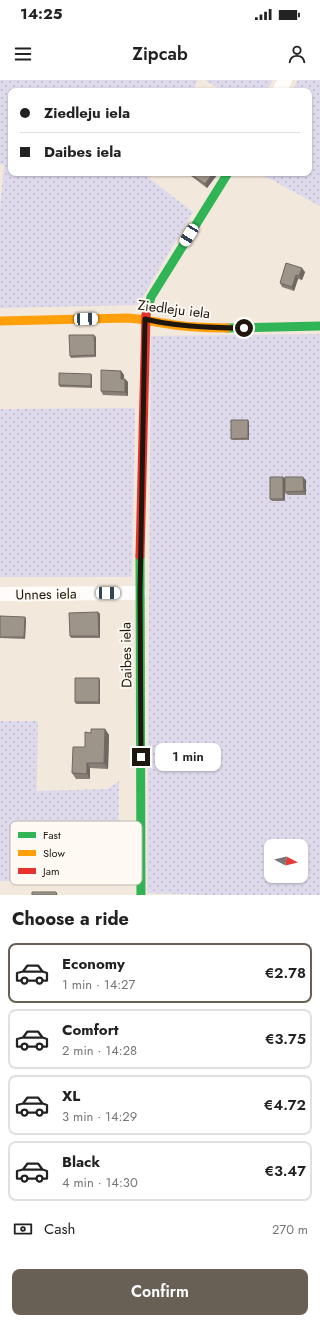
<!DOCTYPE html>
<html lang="en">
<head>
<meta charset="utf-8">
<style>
	body { margin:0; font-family:Jost,sans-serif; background:#f2f2f2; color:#222; height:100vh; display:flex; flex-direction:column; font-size:15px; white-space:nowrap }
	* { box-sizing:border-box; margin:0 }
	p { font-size:13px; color:#767676 }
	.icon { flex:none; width:22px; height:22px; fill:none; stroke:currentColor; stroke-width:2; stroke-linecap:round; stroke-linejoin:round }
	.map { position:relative; height:815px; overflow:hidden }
	.details { display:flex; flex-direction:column; background:#fff; flex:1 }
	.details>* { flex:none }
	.hud { position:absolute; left:8px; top:8px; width:304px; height:88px; border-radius:8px; box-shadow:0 1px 3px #0004; display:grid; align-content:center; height:88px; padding:0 12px; background:#fff }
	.needle { width:26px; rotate:97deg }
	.controls { position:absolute; left:264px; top:759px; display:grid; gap:8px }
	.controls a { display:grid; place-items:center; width:44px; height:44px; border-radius:8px; background:#fff; box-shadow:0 1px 3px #0004; font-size:20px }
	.end { position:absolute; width:18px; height:18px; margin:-9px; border:5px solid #1f170d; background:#fff; box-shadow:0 0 0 2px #fff }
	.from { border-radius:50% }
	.bubble { position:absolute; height:28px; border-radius:8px; background:#fff; box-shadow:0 1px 3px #0004; font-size:13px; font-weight:600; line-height:28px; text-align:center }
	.car { position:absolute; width:12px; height:24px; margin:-12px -6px; border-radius:5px; box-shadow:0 0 3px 1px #0007; background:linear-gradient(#fff 24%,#345 0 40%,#fff 0 76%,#345 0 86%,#fff 0) }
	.hud b { display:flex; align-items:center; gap:14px; height:38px; font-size:15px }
	.hud b+b { border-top:1px solid #e0e0e0 }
	.hud i { width:10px; height:10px; background:#222 }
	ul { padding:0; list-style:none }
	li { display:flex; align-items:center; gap:12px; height:60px; margin:0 8px 6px; padding:0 4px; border:2px solid #e0e0e0; border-radius:8px }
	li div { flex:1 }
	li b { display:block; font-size:15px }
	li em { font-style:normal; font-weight:600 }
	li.on { border-color:#696055 }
	li>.icon { width:36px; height:36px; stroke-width:1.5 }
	h2 { padding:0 12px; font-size:18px; line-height:48px }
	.pay { display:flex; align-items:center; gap:10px; height:44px; padding:0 12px; font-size:15px }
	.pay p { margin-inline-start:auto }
	.primary-button { display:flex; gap:8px; margin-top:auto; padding:8px 12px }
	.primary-button a { flex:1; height:46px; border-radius:8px; background:#696055; color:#fff; font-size:16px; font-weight:600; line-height:46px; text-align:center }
	.status { display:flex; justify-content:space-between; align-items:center; height:28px; padding:0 20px; background:#fff; direction:ltr }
	.status svg { height:11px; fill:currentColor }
	header { display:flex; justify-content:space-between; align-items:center; height:52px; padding:0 12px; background:#fff; font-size:18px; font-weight:600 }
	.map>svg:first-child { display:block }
	.grass { fill:url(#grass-dots); fill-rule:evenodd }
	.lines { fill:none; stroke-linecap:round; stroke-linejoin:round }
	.street { stroke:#fdfcfa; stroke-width:14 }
	.fast { stroke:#30b455; stroke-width:9 }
	.slow { stroke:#ff9f0a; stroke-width:9 }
	.jam { stroke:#e5322d; stroke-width:9 }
	.wall { fill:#877f77 }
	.shaded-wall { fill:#6e6861 }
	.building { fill:#9d948a; stroke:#6e6861 }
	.route { stroke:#1f170d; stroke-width:5 }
	.labels { text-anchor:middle; stroke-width:4; stroke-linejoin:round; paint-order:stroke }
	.street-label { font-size:14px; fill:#1f170d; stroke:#fef9f3 }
	.key { fill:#fef9f3; stroke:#bbb5ae; stroke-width:1 }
	.key-label { font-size:11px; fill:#1f170d }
</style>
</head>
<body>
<div class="status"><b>14:25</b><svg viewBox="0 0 49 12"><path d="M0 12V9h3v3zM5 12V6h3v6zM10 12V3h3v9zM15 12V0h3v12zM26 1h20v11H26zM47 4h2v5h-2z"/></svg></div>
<header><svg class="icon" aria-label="menu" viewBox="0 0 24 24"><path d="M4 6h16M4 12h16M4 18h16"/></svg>Zipcab<svg class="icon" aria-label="person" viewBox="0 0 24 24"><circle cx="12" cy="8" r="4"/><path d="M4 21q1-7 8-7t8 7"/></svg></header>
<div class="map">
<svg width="320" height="815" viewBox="0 0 320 815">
	<defs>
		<pattern id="grass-dots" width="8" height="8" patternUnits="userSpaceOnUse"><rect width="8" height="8" fill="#dedaec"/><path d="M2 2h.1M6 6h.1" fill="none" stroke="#bebac9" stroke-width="1.8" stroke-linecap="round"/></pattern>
	</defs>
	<rect width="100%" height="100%" fill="#f3e8dc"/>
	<path class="grass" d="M0,0H198L192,11H11V93H146L145,95L193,132L138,225L0,228V129L4,85L0,84Z
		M205,0H273L266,11H223Z
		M298,0H320V126L259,93H309V11H292Z
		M320,254V815H206L147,813L151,256ZM271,766H301V796H271Z
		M135,328L132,497H0V329Z
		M0,641H38L37,711L108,709L119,701L118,798L0,801Z"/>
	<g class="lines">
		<path class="street" d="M279,11L285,0
			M0,514L139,513"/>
		<path class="fast" d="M146,235L151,217L228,93
			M227,248L320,246
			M140,476L141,815"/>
		<path class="slow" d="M0,241L128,238C140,239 150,241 162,243C183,247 205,248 227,248"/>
		<path class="jam" d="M140,476L146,235"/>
	</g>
	<path class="wall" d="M188,93H215L217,95L207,108L191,96Z
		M286,183L305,192L302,200L298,199L294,211L282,207L280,203Z
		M96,257V277L71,278L70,276Z
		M121,291L124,295V299H125L128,302V316L103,315L101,311Z
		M91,294L92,296V308L60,307L59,305Z
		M249,342V360H233L231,359Z
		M270,397L285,421H272L270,419Z
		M306,400V415H288L285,412Z
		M98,532L100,534V558H71L70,556Z
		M0,536L26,539L25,559L0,558Z
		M100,600V624H76L75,622Z
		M105,649L109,655L108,689L90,688V699H76L72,693L91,653Z"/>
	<path class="shaded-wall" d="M213,93H215L217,95L207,108L205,104Z
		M302,188L305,192L302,200L299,196Z
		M296,195L298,199L294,211L292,207Z
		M94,255L96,257V277L95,275Z
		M121,291L124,295V302L121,299Z
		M91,294L92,296V308L91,306Z
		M125,299L128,302V316L125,312Z
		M248,340L249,342V360L248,358Z
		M283,397L285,398V421L283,419Z
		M303,397L306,400V415L304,411Z
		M98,532L100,534V558L99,556Z
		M25,537L26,539L25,559L24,557Z
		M99,598L100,600V624L99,622Z
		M105,649L109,655L108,689L104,683Z
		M87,683L90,688V699L87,694Z"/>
	<path class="building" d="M189,93H213L205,104Z
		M286,183L302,188L299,196L296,195L292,207L280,203Z
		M69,255H94L95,275L70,276Z
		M101,290L121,291V299H125V312L101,311Z
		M59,293L91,294V306L59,305Z
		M231,340H248V358L231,359Z
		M270,397H283V419H270Z
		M285,397H303L304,411L285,412Z
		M98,532L99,556H70L69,533Z
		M0,536L25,537L24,557H0Z
		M75,598H99V622H75Z
		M91,649H105L104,683H87V694L72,693L73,667H85V652L91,653Z
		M32,812H56L57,815H32Z"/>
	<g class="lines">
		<path class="route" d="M141,677L140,513L145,239C177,247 211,248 244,248"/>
	</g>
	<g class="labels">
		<g class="street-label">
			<text transform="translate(174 229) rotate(7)" y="5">Ziedleju iela</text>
			<text transform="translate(46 514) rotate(-1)" y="5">Unnes iela</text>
			<text transform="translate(126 575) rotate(-91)" y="5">Daibes iela</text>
		</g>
	</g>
	<rect x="10" y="741" width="132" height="64" rx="6" class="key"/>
	<rect x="18" y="752" width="18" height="6" fill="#30b455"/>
	<rect x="18" y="770" width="18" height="6" fill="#ff9f0a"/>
	<rect x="18" y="788" width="18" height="6" fill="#e5322d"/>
	<g class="key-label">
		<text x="43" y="759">Fast</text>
		<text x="43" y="777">Slow</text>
		<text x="43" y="795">Jam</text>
	</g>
</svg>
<div class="controls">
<a><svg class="needle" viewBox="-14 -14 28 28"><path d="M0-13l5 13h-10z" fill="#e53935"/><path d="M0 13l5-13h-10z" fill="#767676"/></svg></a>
</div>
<i class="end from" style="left:244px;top:248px"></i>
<i class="end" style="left:141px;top:677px"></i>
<div class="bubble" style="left:155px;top:663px;width:66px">1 min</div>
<i class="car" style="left:189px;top:155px;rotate:212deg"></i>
<i class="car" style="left:86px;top:239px;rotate:88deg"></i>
<i class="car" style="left:108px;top:513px;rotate:90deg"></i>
<div class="hud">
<b><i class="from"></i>Ziedleju iela</b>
<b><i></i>Daibes iela</b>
</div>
</div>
<section class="details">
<h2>Choose a ride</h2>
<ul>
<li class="on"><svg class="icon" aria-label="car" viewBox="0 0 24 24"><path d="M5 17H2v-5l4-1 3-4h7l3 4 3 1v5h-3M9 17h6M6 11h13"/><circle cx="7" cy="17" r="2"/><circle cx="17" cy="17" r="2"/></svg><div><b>Economy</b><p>1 min · 14:27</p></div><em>€2.78</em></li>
<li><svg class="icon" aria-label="car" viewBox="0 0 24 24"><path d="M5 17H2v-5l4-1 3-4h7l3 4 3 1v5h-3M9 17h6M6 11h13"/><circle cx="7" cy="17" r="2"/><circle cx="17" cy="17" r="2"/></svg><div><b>Comfort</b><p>2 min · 14:28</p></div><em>€3.75</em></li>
<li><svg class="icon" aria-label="car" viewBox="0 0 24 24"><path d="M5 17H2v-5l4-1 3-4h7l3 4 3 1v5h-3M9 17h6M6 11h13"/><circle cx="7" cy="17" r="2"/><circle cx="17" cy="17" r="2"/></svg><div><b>XL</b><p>3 min · 14:29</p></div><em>€4.72</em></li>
<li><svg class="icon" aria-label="car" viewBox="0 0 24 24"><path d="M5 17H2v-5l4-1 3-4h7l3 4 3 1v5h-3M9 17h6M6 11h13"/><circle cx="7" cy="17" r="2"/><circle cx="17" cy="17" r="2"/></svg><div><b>Black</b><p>4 min · 14:30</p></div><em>€3.47</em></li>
</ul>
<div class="pay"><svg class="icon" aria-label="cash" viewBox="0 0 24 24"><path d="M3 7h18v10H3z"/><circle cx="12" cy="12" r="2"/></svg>Cash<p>270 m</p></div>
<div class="primary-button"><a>Confirm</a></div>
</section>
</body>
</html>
